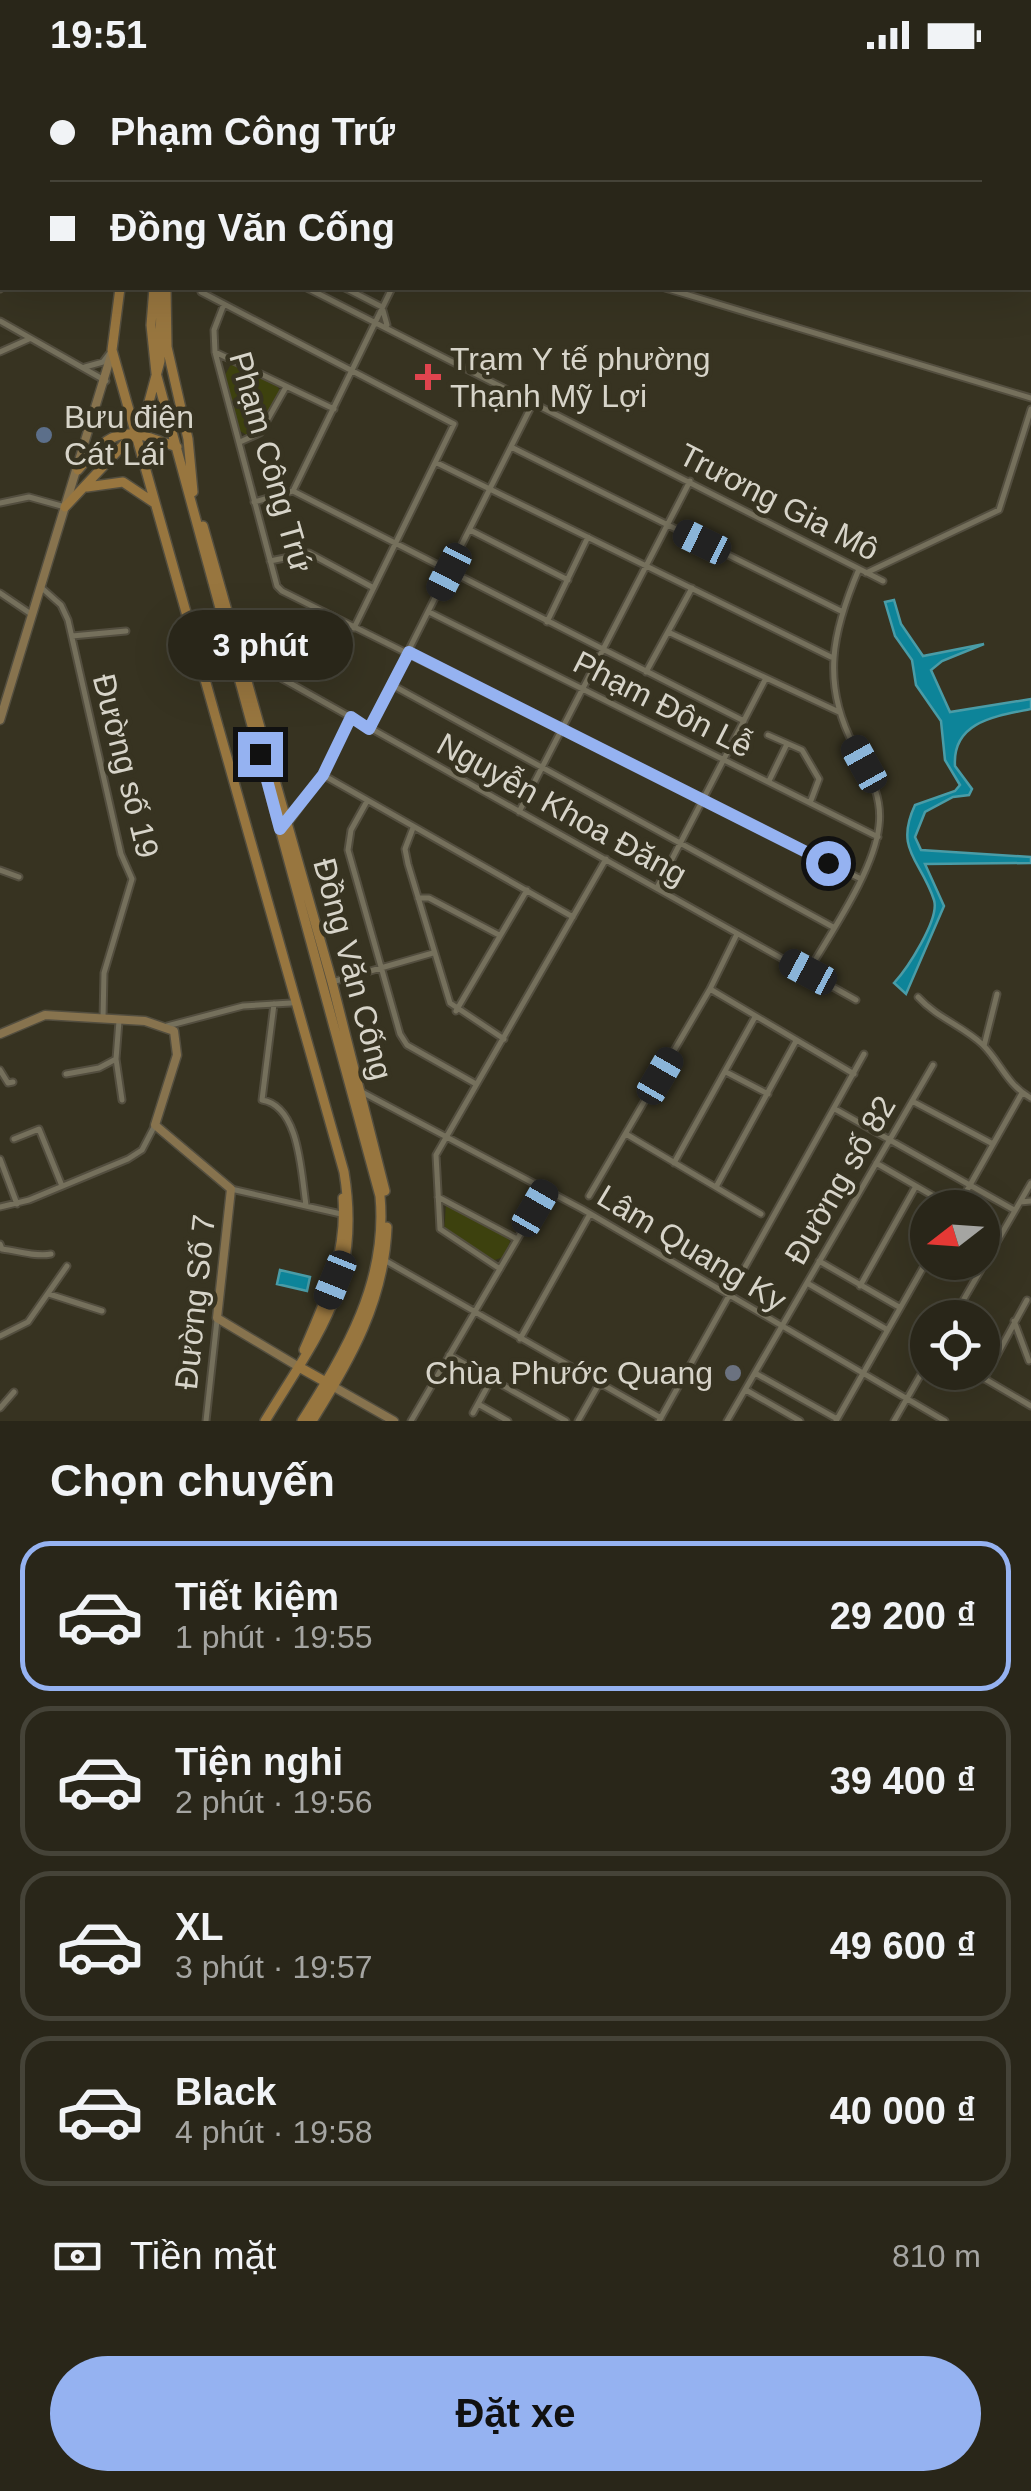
<!DOCTYPE html>
<html lang="vi">
<head>
<meta charset="utf-8">
<style>
	body { margin:0; font-family:Helvetica,sans-serif; background:#353226; color:#f1f3f6; height:100vh; display:flex; flex-direction:column; font-size:38px; white-space:nowrap }
	* { box-sizing:border-box; margin:0 }
	p { font-size:32px; color:#a5a5a2 }
	.icon { flex:none; width:55px; height:55px; fill:none; stroke:currentColor; stroke-width:2; stroke-linecap:round; stroke-linejoin:round }
	.map { position:relative; height:1351px; overflow:hidden }
	.drawer { display:flex; flex-direction:column; background:#292619; flex:1 }
	.drawer>* { flex:none }
	.banner { position:absolute; left:0px; top:0px; width:1032px; height:220px; box-shadow:0 10px 40px #0002,0 0 0 2px #454338; display:grid; align-content:center; height:220px; padding:0 50px; background:#292619 }
	.needle { width:65px; rotate:253deg }
	.buttons { position:absolute; left:910px; top:1120px; display:grid; gap:20px }
	.buttons a { display:grid; place-items:center; width:90px; height:90px; border-radius:50%; background:#292619; box-shadow:0 10px 40px #0002,0 0 0 2px #454338; font-size:50px }
	.end { position:absolute; width:45px; height:45px; margin:-22px; border:12px solid #95b2f1; background:#111; box-shadow:0 0 0 5px #111 }
	.from { border-radius:50% }
	.bubble { position:absolute; height:70px; border-radius:35px; background:#292619; box-shadow:0 10px 40px #0002,0 0 0 2px #454338; font-size:32px; font-weight:600; line-height:70px; text-align:center }
	.car { position:absolute; width:30px; height:60px; margin:-30px -15px; border-radius:12px; box-shadow:0 0 8px 2px #0007; background:linear-gradient(#222 24%,#8ab4d8 0 40%,#222 0 76%,#8ab4d8 0 86%,#222 0) }
	.banner b { display:flex; align-items:center; gap:35px; height:95px; font-size:38px }
	.banner b+b { border-top:2px solid #454338 }
	.banner i { width:25px; height:25px; background:#f1f3f6 }
	ul { padding:0; list-style:none }
	li { display:flex; align-items:center; gap:30px; height:150px; margin:0 20px 15px; padding:0 30px; border:5px solid #454338; border-radius:30px }
	li div { flex:1 }
	li b { display:block; font-size:38px }
	li em { font-style:normal; font-weight:600 }
	li.active { border-color:#95b2f1 }
	li>.icon { width:90px; height:90px; stroke-width:1.5 }
	h2 { padding:0 50px; font-size:45px; line-height:120px }
	.pay { display:flex; align-items:center; gap:25px; height:110px; padding:0 50px; font-size:38px }
	.pay p { margin-inline-start:auto }
	.primary-button { display:flex; gap:20px; margin-top:auto; padding:20px 50px }
	.primary-button a { flex:1; height:115px; border-radius:60px; background:#95b2f1; color:#111; font-size:40px; font-weight:600; line-height:115px; text-align:center }
	.status { display:flex; justify-content:space-between; align-items:center; height:70px; padding:0 50px; background:#292619; direction:ltr }
	.status svg { height:28px; fill:currentColor }
	.map>svg:first-child { display:block }
	.green { fill:#3d410e }
	.water { fill:#0d8499; stroke:#4a9ca7; stroke-width:2.5 }
	.lines { fill:none; stroke-linecap:round; stroke-linejoin:round }
	.street-casing { stroke:#534e3f; stroke-width:9 }
	.secondary-casing { stroke:#534e3f; stroke-width:11 }
	.primary-casing { stroke:#534e3f; stroke-width:12 }
	.highway-casing { stroke:#534e3f; stroke-width:14 }
	.street { stroke:#75705c; stroke-width:5 }
	.secondary { stroke:#87734e; stroke-width:8 }
	.primary { stroke:#98763f; stroke-width:9 }
	.highway { stroke:#b07a2c; stroke-width:10 }
	.route { stroke:#95b2f1; stroke-width:12 }
	.health-dot { fill:#e0444e; stroke:#373321; stroke-width:4 }
	.service-dot { fill:#5c6f8a; stroke:#373321; stroke-width:4 }
	.worship-dot { fill:#6b7280; stroke:#373321; stroke-width:4 }
	.labels { text-anchor:middle; stroke-width:9; stroke-linejoin:round; paint-order:stroke }
	.poi-label { font-size:32px; fill:#d7d4c9; stroke:#373321; text-anchor:start }
	.street-label { font-size:32px; fill:#d7d4c9; stroke:#373321 }
</style>
</head>
<body>
<div class="status"><b>19:51</b><svg viewBox="0 0 49 12"><path d="M0 12V9h3v3zM5 12V6h3v6zM10 12V3h3v9zM15 12V0h3v12zM26 1h20v11H26zM47 4h2v5h-2z"/></svg></div>
<div class="map">
<svg width="1031" height="1351" viewBox="0 0 1031 1351">
	<rect width="100%" height="100%" fill="#373321"/>
	<path class="green" d="M231,294L278,317L281,324L261,362L250,367L240,361L225,305Z
		M446,1134L508,1167L510,1172L503,1187L492,1191L444,1163Z"/>
	<path class="water" d="M894,530L901,554L923,586L984,574L942,591L931,600L950,642L1031,629V639C997,646 952,651 955,696L972,719L969,725L953,727L925,742L915,767L921,780L1031,787V793L925,794L944,836L906,924L894,913C907,899 940,849 934,830C921,790 894,780 915,735L955,721L960,715L945,690L941,651L916,615L912,590L895,566L885,532Z
		M280,1200L310,1207L307,1221L277,1214Z"/>
	<g class="lines">
		<defs>
			<path id="street" d="M31,0L35,2
				M379,0L383,2
				M118,2L119,0
				M266,2V0
				M317,2L322,0
				M457,2L458,0
				M502,2L503,0
				M0,133L2,134
				M307,218L883,511
				M345,218L382,237L387,255
				M665,218L1031,328
				M0,219L2,214
				M201,222L454,354L354,558
				M224,234L214,260L215,282L277,516L282,521L859,808
				M0,251L106,311
				M0,282L29,269
				M215,282L334,339
				M85,297L103,292L109,284
				M240,372L260,363L286,317
				M511,377L841,541
				M437,393L831,587
				M293,421L744,651
				M293,421L392,218
				M254,432L293,421
				M0,433L29,427L65,437
				M470,460L568,510
				M270,491L309,483L372,517
				M866,503L999,440L1031,339
				M43,519L61,535L68,550L121,784L132,809L104,903L103,948
				M0,523L31,544
				M429,542L878,767
				M547,552L588,467
				M668,562L839,642
				M72,566L126,561
				M243,595L263,598L856,930
				M646,602L692,518
				M392,615L833,857
				M369,659L534,331
				M768,665L802,680L819,709L810,733
				M323,705L573,847
				M769,711L787,674
				M366,733L351,760L348,780L400,964L407,975L476,1014
				M519,742L690,411
				M289,752L323,705L351,647
				M413,758L405,779L408,794L450,933L504,969
				M0,800L19,807
				M658,816L766,608
				M418,828H429L499,865
				M808,902C831,862 874,801 879,756C883,725 868,703 854,676C821,613 832,562 859,499
				M332,912L433,883
				M710,919L854,1004
				M918,927C937,948 963,956 983,975C1001,993 1007,1015 1031,1028
				M274,934L262,1030C300,1036 301,1104 306,1135
				M456,941L527,820
				M167,956L243,936L291,933
				M984,976L997,924
				M116,989L122,1030
				M0,1000L8,1013L13,1012
				M726,1002L768,1024
				M66,1004L99,998L116,989L119,951
				M360,1021L582,1139L945,1351
				M912,1031L993,1074
				M835,1039L1014,1140
				M626,1064L761,1144
				M14,1069L39,1059L62,1116
				M0,1089L17,1134
				M674,1093L755,947
				M876,1093L954,1138
				M716,1117L796,971
				M231,1119L341,1144
				M589,1126L710,919L737,864
				M438,1127L517,1169
				M1020,1132L1031,1131
				M0,1137L29,1130L128,1089L142,1080L155,1055
				M957,1138L1022,1023
				M0,1174L2,1179C19,1181 35,1187 51,1184
				M386,1191L661,1348
				M819,1191L899,1237
				M500,1199L440,1159L436,1085L606,789
				M807,1213L886,1259
				M860,1216L916,1116
				M49,1224L102,1241
				M953,1248L1031,1113
				M1014,1251L1029,1291
				M0,1266L28,1252L67,1196
				M520,1269L590,1144
				M449,1285L566,1351
				M973,1302L1031,1336
				M755,1303L837,1349
				M984,1309L1027,1230
				M746,1320L800,1351
				M478,1334L508,1351
				M0,1338L14,1322
				M473,1343L491,1310
				M206,1351L217,1250
				M411,1351L546,1120
				M578,1351L599,1314
				M659,1351L864,984
				M727,1351L933,995
				M836,1351L928,1189
				M894,1351L928,1292"/>
			<path id="secondary" d="M0,650L112,282
				M0,964L45,945L145,951L174,961L177,985L155,1055L231,1119L217,1248L299,1297
				M334,1317L394,1351"/>
			<path id="primary" d="M764,0L768,2
				M877,0L881,2
				M187,2L188,0
				M197,2L198,0
				M211,2L212,0
				M227,2L228,0
				M241,2L242,0
				M252,2L253,0
				M1030,97L1031,98
				M1030,167L1031,168
				M120,218L112,280L344,1102C362,1213 320,1261 265,1351
				M154,218L151,255L156,303L380,1126C388,1212 346,1281 302,1351
				M166,218L167,277L188,369L193,422
				M78,400C115,355 125,358 177,377
				M87,417L123,412L153,432
				M65,437L143,354L160,291L161,218
				M203,456L332,912L385,1121
				M304,1280C326,1229 347,1186 343,1128
				M299,1297L331,1315
				M312,1351C351,1289 384,1231 387,1157"/>
			<path id="highway" d="M778,0L783,2
				M861,0L865,2
				M1030,110H1031
				M1030,158L1031,159"/>
		</defs>
		<use href="#street" class="street-casing"/>
		<use href="#secondary" class="secondary-casing"/>
		<use href="#primary" class="primary-casing"/>
		<use href="#highway" class="highway-casing"/>
		<use href="#street" class="street"/>
		<use href="#secondary" class="secondary"/>
		<use href="#primary" class="primary"/>
		<use href="#highway" class="highway"/>
	</g>
	<g class="lines">
		<path class="route" d="M260,684L280,759L323,705L351,647L369,659L409,582L828,793"/>
	</g>
	<path class="health-dot" d="M423 292h10v10h10v10h-10v10h-10v-10h-10v-10h10z"/>
	<circle class="service-dot" cx="44" cy="365" r="10"/>
	<circle class="worship-dot" cx="733" cy="1303" r="10"/>
	<g class="labels">
		<g class="poi-label">
			<text x="450" y="300">Trạm Y tế phường<tspan x="450" dy="37">Thạnh Mỹ Lợi</tspan></text>
			<text x="64" y="358">Bưu điện<tspan x="64" dy="37">Cát Lái</tspan></text>
			<text x="713" y="1314" text-anchor="end">Chùa Phước Quang</text>
		</g>
		<g class="street-label">
			<text transform="translate(271 392) rotate(74)" y="11">Phạm Công Trứ</text>
			<text transform="translate(779 432) rotate(27)" y="11">Trương Gia Mô</text>
			<text transform="translate(663 634) rotate(27)" y="11">Phạm Đôn Lễ</text>
			<text transform="translate(126 696) rotate(76)" y="11">Đường số 19</text>
			<text transform="translate(562 739) rotate(29)" y="11">Nguyễn Khoa Đăng</text>
			<text transform="translate(353 899) rotate(75)" y="11">Đồng Văn Cống</text>
			<text transform="translate(840 1110) rotate(-60)" y="11">Đường số 82</text>
			<text transform="translate(692 1178) rotate(31)" y="11">Lâm Quang Ky</text>
			<text transform="translate(195 1232) rotate(-84)" y="11">Đường Số 7</text>
		</g>
	</g>
</svg>
<div class="buttons">
<a><svg class="needle" viewBox="-14 -14 28 28"><path d="M0-13l5 13h-10z" fill="#e53935"/><path d="M0 13l5-13h-10z" fill="#a5a5a2"/></svg></a>
<a><svg class="icon" aria-label="locate" viewBox="0 0 24 24"><circle cx="12" cy="12" r="6"/><path d="M12 2v4M12 18v4M2 12h4M18 12h4"/></svg></a>
</div>
<i class="end from" style="left:828px;top:793px"></i>
<i class="end" style="left:260px;top:684px"></i>
<div class="bubble" style="left:168px;top:540px;width:185px">3 phút</div>
<i class="car" style="left:702px;top:472px;rotate:296deg"></i>
<i class="car" style="left:449px;top:502px;rotate:207deg"></i>
<i class="car" style="left:864px;top:694px;rotate:331deg"></i>
<i class="car" style="left:808px;top:902px;rotate:298deg"></i>
<i class="car" style="left:660px;top:1006px;rotate:30deg"></i>
<i class="car" style="left:535px;top:1138px;rotate:30deg"></i>
<i class="car" style="left:335px;top:1210px;rotate:202deg"></i>
<div class="banner">
<b><i class="from"></i>Phạm Công Trứ</b>
<b><i></i>Đồng Văn Cống</b>
</div>
</div>
<section class="drawer">
<h2>Chọn chuyến</h2>
<ul>
<li class="active"><svg class="icon" aria-label="car" viewBox="0 0 24 24"><path d="M5 17H2v-5l4-1 3-4h7l3 4 3 1v5h-3M9 17h6M6 11h13"/><circle cx="7" cy="17" r="2"/><circle cx="17" cy="17" r="2"/></svg><div><b>Tiết kiệm</b><p>1 phút · 19:55</p></div><em>29 200 ₫</em></li>
<li><svg class="icon" aria-label="car" viewBox="0 0 24 24"><path d="M5 17H2v-5l4-1 3-4h7l3 4 3 1v5h-3M9 17h6M6 11h13"/><circle cx="7" cy="17" r="2"/><circle cx="17" cy="17" r="2"/></svg><div><b>Tiện nghi</b><p>2 phút · 19:56</p></div><em>39 400 ₫</em></li>
<li><svg class="icon" aria-label="car" viewBox="0 0 24 24"><path d="M5 17H2v-5l4-1 3-4h7l3 4 3 1v5h-3M9 17h6M6 11h13"/><circle cx="7" cy="17" r="2"/><circle cx="17" cy="17" r="2"/></svg><div><b>XL</b><p>3 phút · 19:57</p></div><em>49 600 ₫</em></li>
<li><svg class="icon" aria-label="car" viewBox="0 0 24 24"><path d="M5 17H2v-5l4-1 3-4h7l3 4 3 1v5h-3M9 17h6M6 11h13"/><circle cx="7" cy="17" r="2"/><circle cx="17" cy="17" r="2"/></svg><div><b>Black</b><p>4 phút · 19:58</p></div><em>40 000 ₫</em></li>
</ul>
<div class="pay"><svg class="icon" aria-label="cash" viewBox="0 0 24 24"><path d="M3 7h18v10H3z"/><circle cx="12" cy="12" r="2"/></svg>Tiền mặt<p>810 m</p></div>
<div class="primary-button"><a>Đặt xe</a></div>
</section>
</body>
</html>
